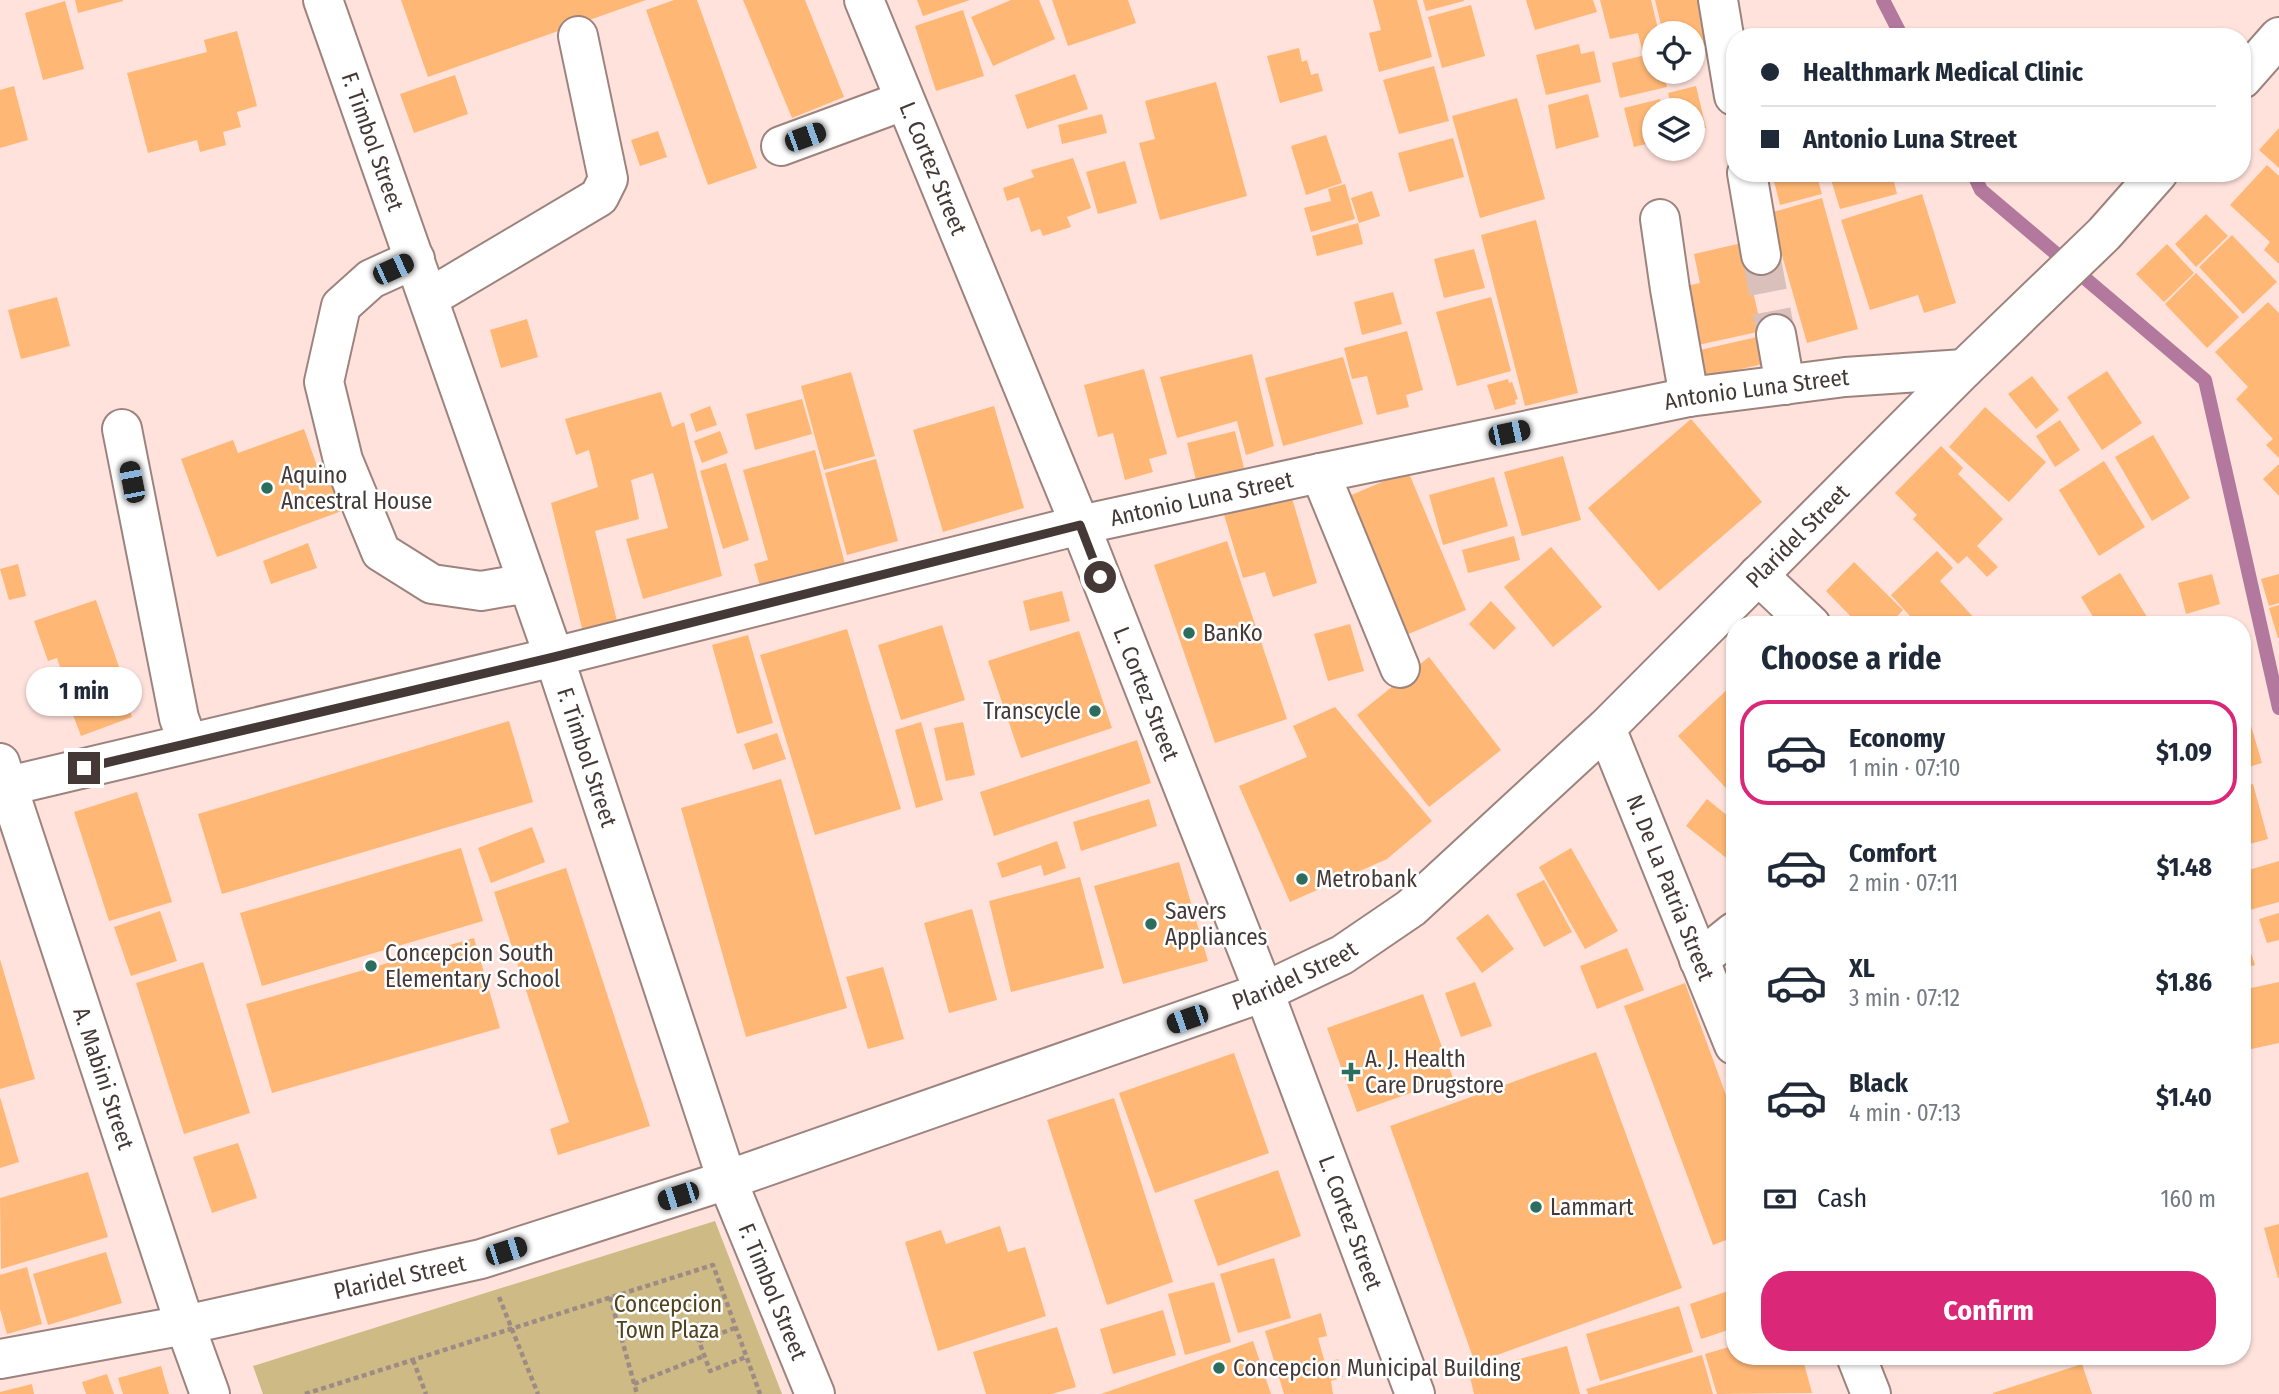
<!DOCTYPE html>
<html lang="en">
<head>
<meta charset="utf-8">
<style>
	body { margin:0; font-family:"Fira Sans Condensed",sans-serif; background:#f6f6f7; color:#1f2937; height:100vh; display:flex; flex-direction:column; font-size:26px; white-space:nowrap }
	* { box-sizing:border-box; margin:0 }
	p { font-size:23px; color:#747a83 }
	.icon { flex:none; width:38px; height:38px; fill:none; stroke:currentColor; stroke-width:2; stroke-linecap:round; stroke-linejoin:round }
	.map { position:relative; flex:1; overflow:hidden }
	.drawer { position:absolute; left:1726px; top:616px; width:525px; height:749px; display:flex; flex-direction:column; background:#fff; border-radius:28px; box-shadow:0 2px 5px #0004 }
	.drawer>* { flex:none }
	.guide { position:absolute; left:1726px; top:28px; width:525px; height:154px; border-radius:28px; box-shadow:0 2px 5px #0004; display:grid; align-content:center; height:154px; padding:0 35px; background:#fff }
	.tools { position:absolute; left:1642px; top:21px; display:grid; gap:14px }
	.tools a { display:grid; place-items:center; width:63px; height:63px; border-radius:50%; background:#fff; box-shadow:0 2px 5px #0004; font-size:35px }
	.end { position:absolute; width:32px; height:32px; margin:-16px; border:9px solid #453937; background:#fff; box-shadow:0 0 0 4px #fff }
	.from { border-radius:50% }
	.bubble { position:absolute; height:49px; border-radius:24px; background:#fff; box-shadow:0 2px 5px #0004; font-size:23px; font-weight:700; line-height:49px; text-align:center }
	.car { position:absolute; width:21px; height:42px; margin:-21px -10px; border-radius:9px; box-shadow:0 0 5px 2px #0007; background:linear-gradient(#222 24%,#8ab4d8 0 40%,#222 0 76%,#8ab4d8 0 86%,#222 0) }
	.guide b { display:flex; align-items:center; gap:24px; height:66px; font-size:26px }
	.guide b+b { border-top:2px solid #e0e1e3 }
	.guide i { width:18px; height:18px; background:#1f2937 }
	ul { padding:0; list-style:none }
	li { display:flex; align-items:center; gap:21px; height:105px; margin:0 14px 10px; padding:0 21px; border:4px solid transparent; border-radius:28px }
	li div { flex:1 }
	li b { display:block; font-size:26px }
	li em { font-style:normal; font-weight:700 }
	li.on { border-color:#db2777 }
	li>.icon { width:63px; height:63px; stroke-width:1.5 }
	h2 { padding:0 35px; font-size:32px; line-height:84px }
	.pay { display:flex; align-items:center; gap:18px; height:77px; padding:0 35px; font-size:26px }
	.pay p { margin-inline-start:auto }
	.button { display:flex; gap:14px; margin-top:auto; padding:14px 35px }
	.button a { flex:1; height:80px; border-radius:28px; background:#db2777; color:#fff; font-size:28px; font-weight:700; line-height:80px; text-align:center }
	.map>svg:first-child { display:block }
	.green { fill:#ceba84 }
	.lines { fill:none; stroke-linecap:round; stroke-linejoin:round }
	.stream { stroke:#b2789d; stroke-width:14 }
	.building { fill:#feb775 }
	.minor-tunnel { stroke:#dac0ba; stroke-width:38; stroke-dasharray:38 19; stroke-linecap:butt }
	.minor-casing { stroke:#9d837d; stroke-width:42 }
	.major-casing { stroke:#9d837d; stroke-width:42 }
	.path { stroke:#9f8b86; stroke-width:4.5; stroke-dasharray:5 3.5; stroke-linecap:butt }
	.minor { stroke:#fff; stroke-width:38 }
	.major { stroke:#fff; stroke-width:38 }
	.route { stroke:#453937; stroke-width:9 }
	.poi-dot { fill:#2c6d5d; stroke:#fff; stroke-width:2.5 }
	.labels { text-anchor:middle; stroke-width:5; stroke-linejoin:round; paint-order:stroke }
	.street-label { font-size:23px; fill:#453937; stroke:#fff }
	.poi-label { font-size:23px; fill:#453937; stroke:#fff; text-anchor:start }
	.park-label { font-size:23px; fill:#50421b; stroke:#fff }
</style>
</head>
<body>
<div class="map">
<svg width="2279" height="1394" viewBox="0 0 2279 1394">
	<rect width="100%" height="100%" fill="#ffe2db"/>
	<path class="green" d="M715,1221L782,1394H263L253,1366Z"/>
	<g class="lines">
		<path class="stream" d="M1883,0L1902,37
			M1973,173L1981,190L2205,380L2279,708"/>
	</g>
	<path class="building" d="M75,0H123V1L78,13Z
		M401,0H646L428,77Z
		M674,0H697L757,168L708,185L646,10Z
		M743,0H805L844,97L792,118Z
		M917,0H970L923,16Z
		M1011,0H1039L1055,39L993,66L971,17Z
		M1052,0H1128L1136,23L1068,46Z
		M1373,0H1417L1432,57L1379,72L1369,33L1381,30Z
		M1423,0H1464V1L1426,11Z
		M1526,0H1593L1597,12L1535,30Z
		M1600,0H1651L1659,33H1654V47L1642,50L1638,33L1610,39Z
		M1655,0H1700L1711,43L1692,48V33H1663Z
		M65,1L84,69L43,80L25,13Z
		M1471,5L1485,56L1442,68L1428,17Z
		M963,10L984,76L936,91L915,26Z
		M237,31L257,106L237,112L241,127L223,132L226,145L200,152L197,140L148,153L127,73L207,52L204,40Z
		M1579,44L1581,54L1594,51L1601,82L1546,95L1536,55Z
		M1299,48L1302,62L1307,60L1311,75L1318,73L1323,91L1280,103L1267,56Z
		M1654,53V72H1663L1667,87L1620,98L1612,63Z
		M1434,66L1449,121L1399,134L1383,80Z
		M1075,74L1088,109L1027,129L1015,95Z
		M455,75L468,114L414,133L400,94Z
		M1216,82L1247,196L1160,220L1139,143L1155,139L1145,101Z
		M14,86L28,140L0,148V90Z
		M1696,86L1706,128L1692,131V110H1672L1668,93Z
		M1588,94L1599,137L1556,149L1548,105Z
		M1517,98L1545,199L1480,218L1452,116Z
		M1660,99L1663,110H1654V142L1634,147L1624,108Z
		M1102,114L1107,133L1062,144L1058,125Z
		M2279,128V168L2259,150Z
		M658,131L667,157L640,166L631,140Z
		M1326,135L1342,183L1306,195L1291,146Z
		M1453,138L1464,177L1409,192L1398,153Z
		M1073,158L1091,208L1067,217L1071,227L1043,236L1040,229L1031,232L1019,197L1007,201L1003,188L1034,177L1031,170Z
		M1125,161L1137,203L1098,214L1086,172Z
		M2267,165L2279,176V264L2264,250L2270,242L2230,205Z
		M1772,173H1816L1822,194L1780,205Z
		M1829,173H1892L1897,194L1840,209Z
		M1345,184L1355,219L1311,232L1304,208L1331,201L1328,189Z
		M1372,191L1380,216L1359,223L1351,198Z
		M1922,194L1956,303L1924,313L1918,295L1870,310L1841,220Z
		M1822,198L1858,329L1807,343L1770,213Z
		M2206,214L2228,236L2196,267L2175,244Z
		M1536,220L1578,393L1525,406L1481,235Z
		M1358,223L1363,244L1317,256L1312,236Z
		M2232,235L2277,282L2243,314L2199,267Z
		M1742,243L1762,331L1698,345L1686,286L1700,283L1694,254Z
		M2167,244L2194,273L2164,302L2136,274Z
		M1474,249L1485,288L1444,298L1434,259Z
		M2196,273L2239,317L2207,348L2165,304Z
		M1393,292L1402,324L1362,335L1354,302Z
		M57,297L70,346L21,359L8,310Z
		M1491,297L1511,371L1457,386L1436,312Z
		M2268,302L2279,313V458L2266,445L2273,439L2236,399L2248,387L2215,352Z
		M527,319L538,357L501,368L490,330Z
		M1407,331L1423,390L1406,395L1409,407L1377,415L1367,376L1352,379L1344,348Z
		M1757,337L1763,364L1706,377L1700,350Z
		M1252,354L1274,446L1246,455L1237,421L1177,438L1160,377Z
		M1343,357L1363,424L1283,446L1265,378Z
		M1144,369L1167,454L1149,459L1153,472L1125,480L1113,433L1098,437L1084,385Z
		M2107,371L2142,423L2102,450L2067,397Z
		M851,372L875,456L824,470L801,386Z
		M2032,376L2059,410L2036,429L2008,394Z
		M1508,379L1509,383L1512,382L1518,399L1515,400L1516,404L1495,410L1487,385Z
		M661,392L672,427L684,422L722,576L643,599L626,539L668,528L653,473L631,480L639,519L595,531L617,621L583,632L551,503L598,487L589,450L576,455L565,419Z
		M802,399L812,434L755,450L746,414Z
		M710,406L717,425L696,432L690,414Z
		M994,406L1024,508L943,532L913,430Z
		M1985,407L2046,462L2009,502L1949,447Z
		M1691,419L1762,502L1659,591L1588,508Z
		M2060,420L2080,450L2055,467L2036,436Z
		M304,429L318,469L334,463L350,508L217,557L181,459L233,440L238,453Z
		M720,431L728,453L702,463L694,441Z
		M1235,431L1244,468L1196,480L1187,443Z
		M2153,435L2190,498L2152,521L2115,457Z
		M1941,446L1963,468L1958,474L2003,519L1977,546L1998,567L1987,577L1967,556L1958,564L1913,519L1917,515L1895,493Z
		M815,450L845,564L760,586L754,564L768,560L743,470Z
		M1563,456L1581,520L1522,536L1504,472Z
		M876,459L898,541L847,555L825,473Z
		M2104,461L2145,527L2099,556L2059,490Z
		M726,463L749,540L723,549L700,471Z
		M2279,464V496L2263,479Z
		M1408,471L1466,610L1406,635L1349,496Z
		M1494,477L1508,526L1443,545L1429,495Z
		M1289,488L1317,583L1273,597L1265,572L1243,578L1222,508Z
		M1514,536L1520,560L1468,573L1462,550Z
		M1227,541L1287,719L1215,743L1154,565Z
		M308,543L317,568L271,584L263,561Z
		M1551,547L1602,607L1553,647L1504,587Z
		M1937,551L1953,568L1940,581L1976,620L1971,625H1918L1891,595Z
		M1854,562L1903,610L1889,625H1859L1826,591Z
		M18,564L26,596L9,600L0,569Z
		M2120,573L2152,625H2098L2081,597Z
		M2212,574L2220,604L2186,614L2178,583Z
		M2279,574V603L2269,606L2261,579Z
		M1062,591L1070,621L1030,631L1023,601Z
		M96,600L120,670L67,688L57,658L48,661L34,621Z
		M1491,601L1516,628L1494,650L1469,624Z
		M2279,605V638H2278L2269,608Z
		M1350,624L1364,671L1328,681L1314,634Z
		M942,625L965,700L901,720L878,645Z
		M847,629L901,809L815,835L760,655Z
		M1079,631L1112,728L1021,758L988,661Z
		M748,635L773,723L737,734L712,645Z
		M1429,657L1501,750L1429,807L1357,715Z
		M119,680L132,717L81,736L67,699Z
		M1734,683V797L1678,736Z
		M1335,707L1432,821L1387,859L1290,902L1239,786L1307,757L1293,726Z
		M2249,719L2262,763L2242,769V722Z
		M509,721L533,802L222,894L198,814Z
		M921,722L943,800L916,808L895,730Z
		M963,722L975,775L946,781L934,728Z
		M777,733L786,759L753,770L744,744Z
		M1137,740L1151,783L994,836L980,792Z
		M781,779L847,1008L746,1037L681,808Z
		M2253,784L2268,839L2242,846V787Z
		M137,792L172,902L109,921L74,812Z
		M1149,799L1157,826L1081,851L1073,822Z
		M1707,799L1734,821V864L1686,826Z
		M532,827L545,862L491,883L478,848Z
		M1057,841L1066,868L1044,876L1041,865L1002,878L997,863Z
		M461,848L483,921L262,986L240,913Z
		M1571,848L1618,931L1585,949L1539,867Z
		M2279,861V902L2242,912V872Z
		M1179,862L1208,961L1123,984L1094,886Z
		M566,868L650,1126L558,1155L550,1129L569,1122L494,892Z
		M1080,877L1104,968L1011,992L989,901Z
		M1544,880L1572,932L1544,947L1516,894Z
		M972,909L997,1000L949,1013L924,923Z
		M160,911L177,961L131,976L114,927Z
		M2279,913V940L2267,943L2259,919Z
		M1488,914L1514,949L1482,973L1456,938Z
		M474,938L500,1028L272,1093L246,1004Z
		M2246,938L2255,965L2242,969V939Z
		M1627,948L1644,990L1597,1009L1580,966Z
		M0,959L35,1079L0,1089Z
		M203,962L250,1113L184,1134L136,983Z
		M883,967L904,1039L868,1049L846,977Z
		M1475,982L1492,1026L1461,1037L1445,993Z
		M2279,982V1043L2242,1051V990Z
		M1685,983L1734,1117V1237L1713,1245L1624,1006Z
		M1423,994L1453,1078L1357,1112L1327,1028Z
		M1596,1052L1682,1288L1475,1363L1390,1126Z
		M1234,1053L1269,1153L1155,1193L1119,1093Z
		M0,1097L19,1162L0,1168Z
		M1114,1098L1173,1282L1107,1305L1047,1120Z
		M238,1143L257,1198L212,1213L193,1157Z
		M1278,1170L1301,1236L1218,1266L1194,1200Z
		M88,1172L108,1237L1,1269L0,1198Z
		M2279,1224V1278H2278L2264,1228Z
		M1000,1226L1008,1252L1025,1247L1046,1316L938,1351L905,1242L941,1230L946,1244Z
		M106,1252L122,1303L48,1325L33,1274Z
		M1274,1258L1291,1318L1238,1333L1220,1274Z
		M27,1267L42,1324L7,1334L0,1309V1275Z
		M1214,1282L1231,1342L1185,1355L1168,1294Z
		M1734,1289V1328L1701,1339L1690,1304Z
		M1679,1306L1693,1352L1600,1381L1586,1334Z
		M1163,1310L1176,1355L1113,1374L1100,1329Z
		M1321,1313L1327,1336L1318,1338L1325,1363L1338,1359L1343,1377L1331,1381L1333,1394H1284L1265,1331Z
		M1057,1327L1076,1387L1052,1394H986L973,1352Z
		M1734,1331V1356H1802L1812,1393L1717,1394L1705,1354L1729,1347L1726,1333Z
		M1253,1341L1271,1394H1101Z
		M1567,1346L1580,1394H1474L1469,1373Z
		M1702,1355L1713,1394H1588L1586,1389Z
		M2082,1364L2092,1394H1993V1393Z
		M161,1366L169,1394H123L118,1378Z
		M107,1374L114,1394H86L82,1382Z
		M32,1384L34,1394H0V1392Z"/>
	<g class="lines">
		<path class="minor-tunnel" d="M1761,255L1776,334"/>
		<defs>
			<g id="minor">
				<path id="s1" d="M323,0L554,657L727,1180L815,1394"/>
				<path id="s2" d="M864,0L1080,525L1264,992L1415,1394"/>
				<path d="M1718,0L1734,96"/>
				<path d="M2242,79L2279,37"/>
				<path d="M781,146L903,101"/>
				<path d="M1747,173L1761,255"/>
				<path d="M1660,219L1670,289L1689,397"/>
				<path d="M415,259L371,279L341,306L324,382L343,460L381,552L432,584L481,591L528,583"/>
				<path d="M429,298L599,197L608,179L578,36"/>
				<path d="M1776,334L1785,385"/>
				<path d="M122,429L179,718L188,743"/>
				<path d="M1320,473L1400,668"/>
				<path d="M1758,575L1811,625"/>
				<path id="s3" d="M1606,728L1734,1045"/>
				<path id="s4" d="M0,788L554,657L1080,525L1320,473L1689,397L1845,377L1964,369"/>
				<path d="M1699,960L1734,932"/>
				<path d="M1856,1356L1871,1394"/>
				<path id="s5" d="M0,1359L185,1325L481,1259L727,1180L1264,992L1342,955L1411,908L1606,728L1964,369L2104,234L2158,173"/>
			</g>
			<g id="major">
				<path id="s6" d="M0,763L185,1325L210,1394"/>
			</g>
		</defs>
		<use href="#minor" class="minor-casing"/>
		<use href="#major" class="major-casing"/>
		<path class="path" d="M499,1297L538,1394
			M610,1297L637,1394
			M735,1328L699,1341L710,1371L746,1357
			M413,1360L426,1394
			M634,1384L704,1356
			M305,1394L713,1265L760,1394"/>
		<use href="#minor" class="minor"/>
		<use href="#major" class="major"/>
	</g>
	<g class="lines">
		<path class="route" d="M84,768L554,657L1080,525L1100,577"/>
	</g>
	<g class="poi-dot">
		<circle cx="267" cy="488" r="7"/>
		<circle cx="1189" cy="633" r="7"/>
		<circle cx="1095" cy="711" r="7"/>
		<circle cx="1302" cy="879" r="7"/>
		<circle cx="1151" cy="924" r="7"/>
		<circle cx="371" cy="966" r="7"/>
		<path d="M1347.5 1061.5h7v7h7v7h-7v7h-7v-7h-7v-7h7z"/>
		<circle cx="1536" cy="1207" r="7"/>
		<circle cx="1219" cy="1368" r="7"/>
	</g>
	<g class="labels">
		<g class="street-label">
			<text dy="8" stroke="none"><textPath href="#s1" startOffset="150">F. Timbol Street</textPath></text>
			<text dy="8" stroke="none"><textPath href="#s2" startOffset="182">L. Cortez Street</textPath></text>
			<text dy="8" stroke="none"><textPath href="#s4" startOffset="1802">Antonio Luna Street</textPath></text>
			<text dy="8" stroke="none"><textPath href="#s4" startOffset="1236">Antonio Luna Street</textPath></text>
			<text dy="8" stroke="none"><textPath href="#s5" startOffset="2025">Plaridel Street</textPath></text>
			<text dy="8" stroke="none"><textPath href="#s2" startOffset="749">L. Cortez Street</textPath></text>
			<text dy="8" stroke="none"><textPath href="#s1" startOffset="802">F. Timbol Street</textPath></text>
			<text dy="8" stroke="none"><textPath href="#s3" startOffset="172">N. De La Patria Street</textPath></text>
			<text dy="8" stroke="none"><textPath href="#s5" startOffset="1353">Plaridel Street</textPath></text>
			<text dy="8" stroke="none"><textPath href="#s6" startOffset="332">A. Mabini Street</textPath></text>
			<text dy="8" stroke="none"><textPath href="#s2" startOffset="1316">L. Cortez Street</textPath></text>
			<text dy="8" stroke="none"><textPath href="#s5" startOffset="408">Plaridel Street</textPath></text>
			<text dy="8" stroke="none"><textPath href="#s1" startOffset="1368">F. Timbol Street</textPath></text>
		</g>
		<g class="poi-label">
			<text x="281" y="483">Aquino<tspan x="281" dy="26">Ancestral House</tspan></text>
			<text x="1203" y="641">BanKo</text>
			<text x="1081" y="719" text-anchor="end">Transcycle</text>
			<text x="1316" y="887">Metrobank</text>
			<text x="1165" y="919">Savers<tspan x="1165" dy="26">Appliances</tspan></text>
			<text x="385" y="961">Concepcion South<tspan x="385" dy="26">Elementary School</tspan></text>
			<text x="1365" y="1067">A. J. Health<tspan x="1365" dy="26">Care Drugstore</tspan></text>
			<text x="1550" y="1215">Lammart</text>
			<text x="1233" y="1376">Concepcion Municipal Building</text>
		</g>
		<g class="park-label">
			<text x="668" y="1312">Concepcion<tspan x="668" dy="26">Town Plaza</tspan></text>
		</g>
	</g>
</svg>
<div class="tools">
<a><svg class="icon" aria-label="locate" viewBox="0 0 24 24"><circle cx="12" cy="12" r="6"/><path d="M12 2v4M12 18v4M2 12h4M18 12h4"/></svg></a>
<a><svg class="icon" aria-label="layers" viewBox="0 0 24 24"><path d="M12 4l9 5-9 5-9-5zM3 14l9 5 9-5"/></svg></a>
</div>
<i class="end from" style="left:1100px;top:577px"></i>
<i class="end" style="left:84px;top:768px"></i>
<div class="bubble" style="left:26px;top:667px;width:116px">1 min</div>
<i class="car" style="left:805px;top:137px;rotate:70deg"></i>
<i class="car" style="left:393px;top:269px;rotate:65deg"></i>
<i class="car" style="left:1509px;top:433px;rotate:78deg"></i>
<i class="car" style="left:132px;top:482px;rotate:349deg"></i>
<i class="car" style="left:1187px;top:1019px;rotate:251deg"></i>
<i class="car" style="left:678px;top:1196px;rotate:252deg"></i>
<i class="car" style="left:506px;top:1251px;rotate:72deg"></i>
<div class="guide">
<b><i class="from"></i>Healthmark Medical Clinic</b>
<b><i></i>Antonio Luna Street</b>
</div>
<section class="drawer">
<h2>Choose a ride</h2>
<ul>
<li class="on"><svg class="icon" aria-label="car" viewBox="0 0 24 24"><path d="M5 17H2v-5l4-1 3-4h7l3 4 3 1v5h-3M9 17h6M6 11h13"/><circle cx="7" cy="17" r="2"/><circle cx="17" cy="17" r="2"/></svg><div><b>Economy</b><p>1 min · 07:10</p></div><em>$1.09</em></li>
<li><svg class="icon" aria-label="car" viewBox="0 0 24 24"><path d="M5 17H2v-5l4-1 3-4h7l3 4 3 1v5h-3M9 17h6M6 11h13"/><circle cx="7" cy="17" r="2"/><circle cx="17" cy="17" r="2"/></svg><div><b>Comfort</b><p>2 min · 07:11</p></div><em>$1.48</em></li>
<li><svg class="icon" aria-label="car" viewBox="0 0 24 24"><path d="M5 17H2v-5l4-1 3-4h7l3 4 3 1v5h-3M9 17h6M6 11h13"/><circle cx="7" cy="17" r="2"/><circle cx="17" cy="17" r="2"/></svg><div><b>XL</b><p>3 min · 07:12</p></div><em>$1.86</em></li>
<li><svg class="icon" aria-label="car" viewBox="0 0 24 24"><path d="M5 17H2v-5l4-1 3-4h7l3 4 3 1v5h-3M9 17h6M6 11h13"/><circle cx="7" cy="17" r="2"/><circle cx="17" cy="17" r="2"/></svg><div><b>Black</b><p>4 min · 07:13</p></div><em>$1.40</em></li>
</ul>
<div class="pay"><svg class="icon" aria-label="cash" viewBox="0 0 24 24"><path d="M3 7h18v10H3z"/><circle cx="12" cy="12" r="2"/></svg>Cash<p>160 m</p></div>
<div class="button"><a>Confirm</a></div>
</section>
</div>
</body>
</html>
